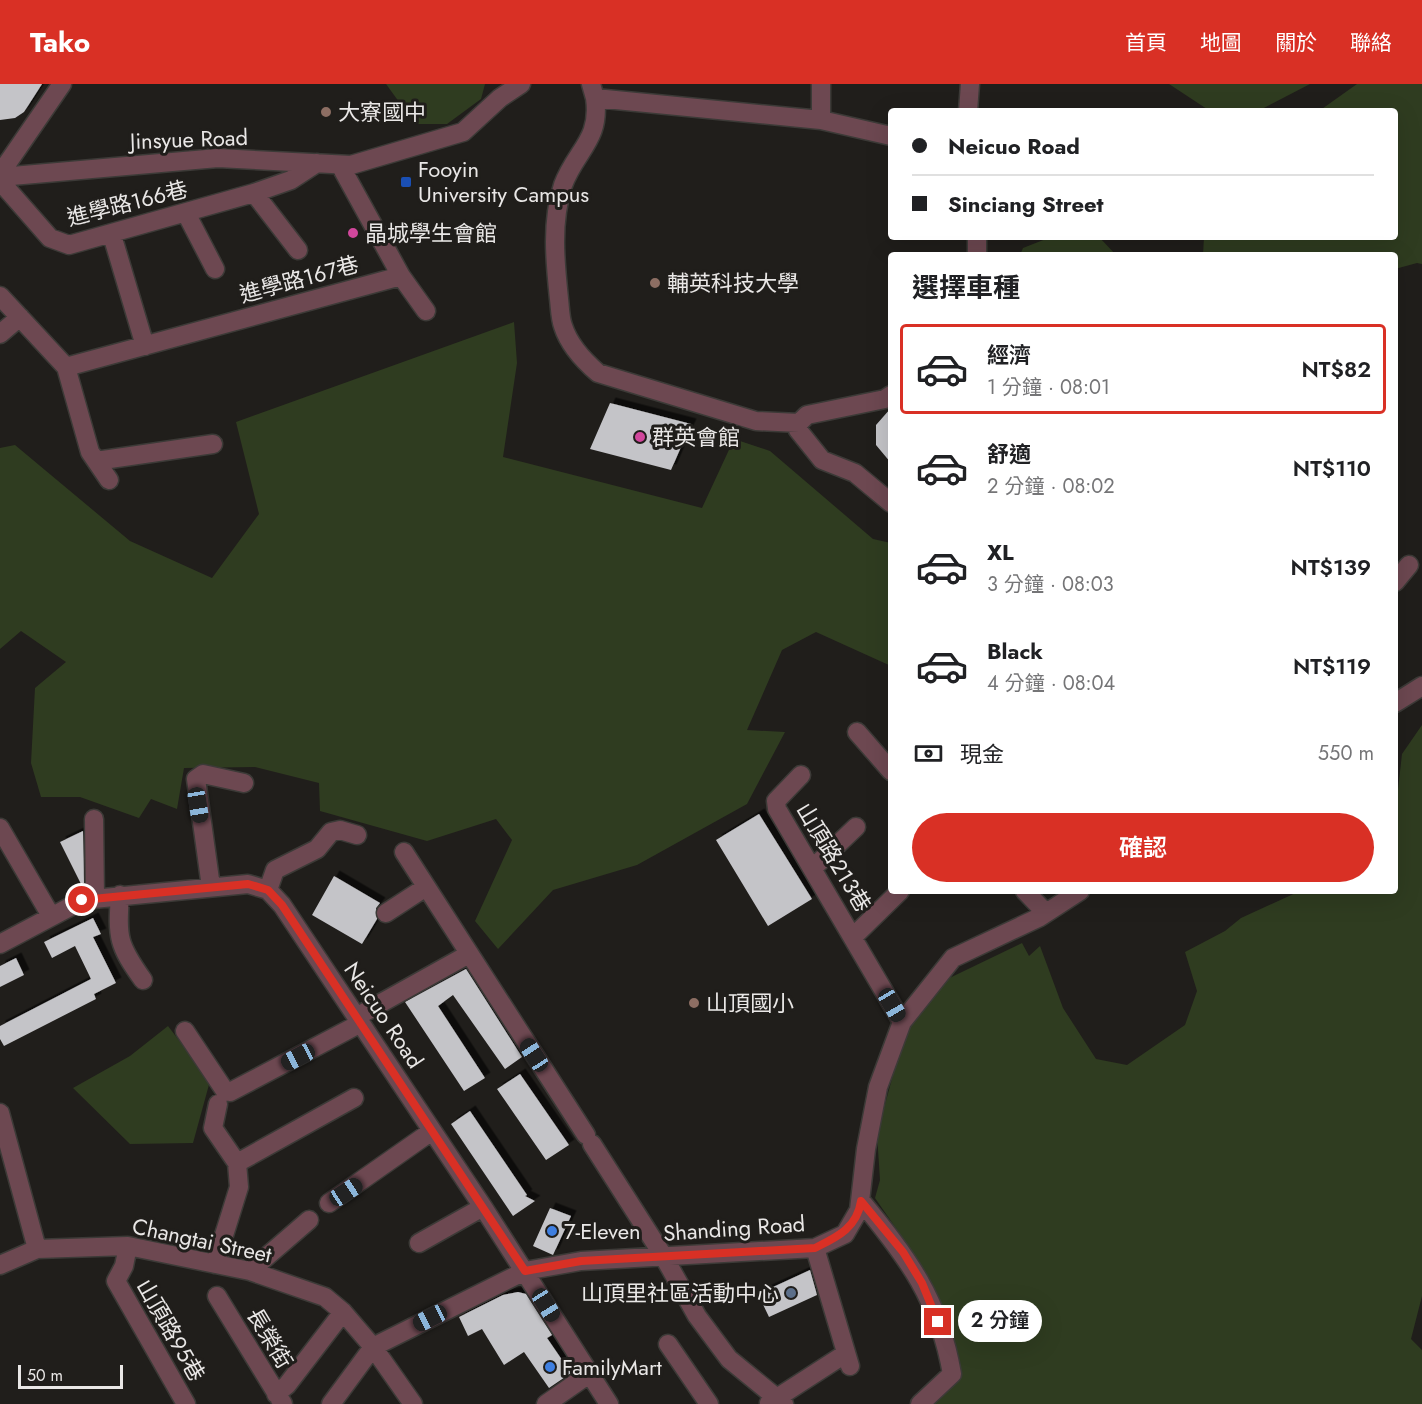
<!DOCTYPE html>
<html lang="zh-TW">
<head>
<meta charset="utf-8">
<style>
	body { margin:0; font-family:Jost,"Noto Sans TC",sans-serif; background:#f6f6f6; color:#202124; height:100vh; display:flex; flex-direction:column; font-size:22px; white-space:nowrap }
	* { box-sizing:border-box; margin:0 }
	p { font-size:20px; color:#757577 }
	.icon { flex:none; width:33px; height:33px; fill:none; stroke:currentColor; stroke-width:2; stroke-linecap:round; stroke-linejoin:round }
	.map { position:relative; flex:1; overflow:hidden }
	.details { position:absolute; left:888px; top:168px; width:510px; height:642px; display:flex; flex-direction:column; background:#fff; border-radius:6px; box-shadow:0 6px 24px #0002 }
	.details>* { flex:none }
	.hud { position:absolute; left:888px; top:24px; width:510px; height:132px; border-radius:6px; box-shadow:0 6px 24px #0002; display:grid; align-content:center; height:132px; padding:0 24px; background:#fff }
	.scale { position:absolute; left:18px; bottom:15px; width:105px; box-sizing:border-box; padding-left:6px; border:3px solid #e9e7e6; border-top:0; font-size:16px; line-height:21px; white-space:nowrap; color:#e9e7e6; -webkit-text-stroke:4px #201e1b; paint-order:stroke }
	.end { position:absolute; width:27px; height:27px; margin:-14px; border:8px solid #d93025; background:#fff; box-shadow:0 0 0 3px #fff }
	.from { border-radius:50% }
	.bubble { position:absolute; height:42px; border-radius:21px; background:#fff; box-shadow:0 6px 24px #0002; font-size:20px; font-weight:600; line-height:42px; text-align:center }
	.car { position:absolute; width:18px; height:36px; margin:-18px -9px; border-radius:8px; box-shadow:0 0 4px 2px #0007; background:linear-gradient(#222 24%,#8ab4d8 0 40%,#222 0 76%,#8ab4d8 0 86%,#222 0) }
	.hud b { display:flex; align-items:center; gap:21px; height:57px; font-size:22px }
	.hud b+b { border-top:2px solid #e0e0e0 }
	.hud i { width:15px; height:15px; background:#202124 }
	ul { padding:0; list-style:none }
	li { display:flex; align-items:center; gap:18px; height:90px; margin:0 12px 9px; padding:0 12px; border:3px solid transparent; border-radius:6px }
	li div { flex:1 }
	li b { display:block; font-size:22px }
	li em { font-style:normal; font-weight:600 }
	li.current { border-color:#d93025 }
	li>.icon { width:54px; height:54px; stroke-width:1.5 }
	h2 { padding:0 24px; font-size:27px; line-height:72px }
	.pay { display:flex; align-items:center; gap:15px; height:66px; padding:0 24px; font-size:22px }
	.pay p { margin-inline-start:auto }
	.button { display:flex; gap:12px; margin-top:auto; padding:12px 24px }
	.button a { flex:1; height:69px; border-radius:36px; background:#d93025; color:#fff; font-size:24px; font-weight:600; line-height:69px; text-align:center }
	header { display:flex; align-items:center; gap:36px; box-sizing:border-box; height:84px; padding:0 30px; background:#d93025; color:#fff }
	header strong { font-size:28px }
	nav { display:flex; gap:33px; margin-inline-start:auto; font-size:21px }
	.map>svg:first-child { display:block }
	.green { fill:#2f3c20 }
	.building { fill:#c4c4c8; filter:url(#shadow) }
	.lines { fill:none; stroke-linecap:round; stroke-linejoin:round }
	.minor-casing { stroke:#3c3a37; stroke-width:21 }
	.minor { stroke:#6d4851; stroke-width:18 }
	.route { stroke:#d93025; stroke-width:8 }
	.education-dot { fill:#8d6e63; stroke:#201e1b; stroke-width:2 }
	.transit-dot { fill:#1a4fb4; stroke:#201e1b; stroke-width:2 }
	.hotel-dot { fill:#d1479c; stroke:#201e1b; stroke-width:2 }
	.shop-dot { fill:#3f7fe0; stroke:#201e1b; stroke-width:2 }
	.service-dot { fill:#5c6f8a; stroke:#201e1b; stroke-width:2 }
	.labels { text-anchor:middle; stroke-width:6; stroke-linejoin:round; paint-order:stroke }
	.poi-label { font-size:22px; fill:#e9e7e6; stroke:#201e1b; text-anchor:start }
	.street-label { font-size:22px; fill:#e9e7e6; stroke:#201e1b }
</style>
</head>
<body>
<header>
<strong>Tako</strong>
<nav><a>首頁</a><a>地圖</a><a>關於</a><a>聯絡</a></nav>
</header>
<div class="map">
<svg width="1422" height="1320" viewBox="0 0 1422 1320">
	<defs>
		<filter id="shadow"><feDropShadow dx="5.5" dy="-5.5" stdDeviation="0" flood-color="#0009"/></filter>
	</defs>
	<rect width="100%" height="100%" fill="#201e1b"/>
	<path class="green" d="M386,0H485L481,15L447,40H415Z
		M1169,0H1310L1258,27H1210Z
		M1357,0H1422V180L1417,179L1395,185V171H1203L1204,153H1395V27H1319Z
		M1051,153H1099L1116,171H1020L1023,164Z
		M514,238L517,279L503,373L702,424L734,355L770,367L873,455L891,459V582L816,548L782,566L747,646L785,648L747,720L637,781L553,806L498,865L475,837L512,756L496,735L427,757L320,727L319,699L255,683L184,684L177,725L151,715L139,734L80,713H41L31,679L35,604L66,578L21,547L0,565V364L15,361L130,457L212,494L259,430L236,338Z
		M1422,641V1212L1411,1255L1422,1266V1320H920L957,1283L902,1153L875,1114L880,1096L877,1050L906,943L937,900L1022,859L1029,872L1040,862L1063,924L1096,975L1127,981L1185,941L1197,907L1185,868L1225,847L1241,834L1300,807H1395V732L1402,670Z
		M168,942L210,997L193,1059L130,1060L73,1004L130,972Z"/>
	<path class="building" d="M0,0H42L24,28L15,34L0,36Z
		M610,319L691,340L671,386L590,365Z
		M891,324V379L876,361V341Z
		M759,730L812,815L768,842L716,756Z
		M83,747L84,799L81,800L60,758Z
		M334,792L380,819L376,824L377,835L362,860L312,831Z
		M93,834L101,850L93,853L116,899L94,910L96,915L4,962L0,955V942L91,895L75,862L52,874L44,858Z
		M16,874L24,891L0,903V882Z
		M466,885L522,973L505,985L453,911L438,922L485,994L464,1007L405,918Z
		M520,990L569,1061L546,1076L497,1005Z
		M470,1027L527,1111L525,1112L535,1117L513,1132L451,1040Z
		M550,1124L571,1132L553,1171L533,1162Z
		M810,1186L817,1211L769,1233L758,1210Z
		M518,1208L526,1210L552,1251L547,1254L571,1289L549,1304L524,1268L504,1281L482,1245L468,1252L459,1233L503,1211Z"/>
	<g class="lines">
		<defs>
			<path id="minor" d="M591,0L595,14L821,36L891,52
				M595,14C601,56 576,66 563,101C551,138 555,177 559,215C560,223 560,234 563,242C569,261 584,277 598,289L756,337L799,339
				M968,27L970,0
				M821,36V0
				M340,81L401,192L426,227
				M0,90L62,0
				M0,93L218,74L351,81L463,48L500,14L521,0
				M0,97L50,154L69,161L254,109L291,96L317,79
				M254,109L298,166
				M186,129L215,185
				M112,151L145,262
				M977,171V153
				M0,212L66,283L90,368L109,396
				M0,250L20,233
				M66,283L401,192
				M891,311L885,315L807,331L799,339L798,346L822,376L855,389L891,419
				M96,377L213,360
				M1395,498L1409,481
				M1395,619L1422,602
				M857,648L891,687
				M801,691L776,717L777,725L902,938
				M94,735L95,814
				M0,744L51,832
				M404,768L586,1051
				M813,784L856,743
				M211,803L196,695L203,690L244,699
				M268,806L275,786L317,765L331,748L340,746L357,751
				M1025,807L1045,828
				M120,811C117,854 118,861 143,896
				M386,829L426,803
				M854,852L900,807
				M0,860L83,816L248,800L268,806L282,821L483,1123L609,1320
				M356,933L469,870
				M185,947L225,1007L230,1008L361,939
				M0,1029L37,1165
				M592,1060L664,1173L697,1232L729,1275L784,1320
				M237,1079L354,1014
				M861,1117C908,1174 939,1215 952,1290L920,1320
				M329,1119L432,1047
				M419,1159L483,1123
				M128,1162L124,1182L116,1197L186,1320
				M815,1164L850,1282
				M215,1180L239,1103L237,1079L213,1044L218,1020
				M0,1181L37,1165L128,1162L250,1187L325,1213L343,1228L373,1263L413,1320
				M250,1187L309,1136
				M217,1212L283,1320
				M668,1260L709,1320
				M276,1310L287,1301L343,1228
				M769,1319L845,1270
				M331,1320L373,1263L525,1187L581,1177L815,1164L845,1150L859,1126L866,1065L878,1003L902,938L953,874L1040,833L1080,807
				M546,1320L589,1290"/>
		</defs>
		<use href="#minor" class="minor-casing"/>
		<use href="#minor" class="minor"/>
	</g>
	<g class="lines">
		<path class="route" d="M82,816L248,800L268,806L282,821L525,1187L581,1177L815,1164C837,1153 857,1144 861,1117L903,1168L922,1199L938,1238"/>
	</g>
	<g class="education-dot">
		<circle cx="326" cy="28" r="6"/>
		<circle cx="655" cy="199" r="6"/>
		<circle cx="694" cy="919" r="6"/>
	</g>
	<rect class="transit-dot" x="400" y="92" width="12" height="12" rx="3"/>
	<g class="hotel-dot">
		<circle cx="353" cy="149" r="6"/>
		<circle cx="640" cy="353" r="6"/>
	</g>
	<g class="shop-dot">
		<circle cx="552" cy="1147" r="6"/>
		<circle cx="550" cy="1283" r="6"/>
	</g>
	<circle class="service-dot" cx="791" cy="1209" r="6"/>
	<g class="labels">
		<g class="poi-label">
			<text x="338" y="36">大寮國中</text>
			<text x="418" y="93">Fooyin<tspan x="418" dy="25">University Campus</tspan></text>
			<text x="365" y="157">晶城學生會館</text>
			<text x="667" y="207">輔英科技大學</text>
			<text x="652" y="361">群英會館</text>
			<text x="706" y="927">山頂國小</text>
			<text x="564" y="1155">7-Eleven</text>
			<text x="779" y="1217" text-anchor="end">山頂里社區活動中心</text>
			<text x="562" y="1291">FamilyMart</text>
		</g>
		<g class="street-label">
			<text transform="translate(189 55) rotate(-2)" y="8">Jinsyue Road</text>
			<text transform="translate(127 119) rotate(-14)" y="8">進學路166巷</text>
			<text transform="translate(299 195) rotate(-15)" y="8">進學路167巷</text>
			<text transform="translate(834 773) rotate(59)" y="8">山頂路213巷</text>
			<text transform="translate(384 931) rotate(56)" y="8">Neicuo Road</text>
			<text transform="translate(734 1144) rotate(-4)" y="8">Shanding Road</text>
			<text transform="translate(202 1156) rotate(12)" y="8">Changtai Street</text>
			<text transform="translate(171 1246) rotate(60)" y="8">山頂路95巷</text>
			<text transform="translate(270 1254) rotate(59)" y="8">長榮街</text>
		</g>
	</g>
</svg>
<div class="scale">50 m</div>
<i class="end from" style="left:82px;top:816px"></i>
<i class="end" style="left:938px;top:1238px"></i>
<div class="bubble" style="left:958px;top:1216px;width:84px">2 分鐘</div>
<i class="car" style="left:198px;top:721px;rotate:171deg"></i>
<i class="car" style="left:892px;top:921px;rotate:150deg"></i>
<i class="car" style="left:534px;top:971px;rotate:327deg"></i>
<i class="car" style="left:298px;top:973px;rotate:242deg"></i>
<i class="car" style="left:346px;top:1108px;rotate:57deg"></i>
<i class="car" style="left:546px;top:1221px;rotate:148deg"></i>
<i class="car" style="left:430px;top:1234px;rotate:243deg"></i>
<div class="hud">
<b><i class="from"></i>Neicuo Road</b>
<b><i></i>Sinciang Street</b>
</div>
<section class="details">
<h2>選擇車種</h2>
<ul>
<li class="current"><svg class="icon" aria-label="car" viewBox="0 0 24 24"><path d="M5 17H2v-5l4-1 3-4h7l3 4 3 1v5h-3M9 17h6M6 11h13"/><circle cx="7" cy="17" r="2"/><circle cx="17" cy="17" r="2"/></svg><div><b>經濟</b><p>1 分鐘 · 08:01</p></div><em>NT$82</em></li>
<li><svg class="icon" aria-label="car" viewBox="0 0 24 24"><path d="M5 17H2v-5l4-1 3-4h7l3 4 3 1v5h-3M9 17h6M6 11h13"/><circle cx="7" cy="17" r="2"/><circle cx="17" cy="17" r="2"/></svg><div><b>舒適</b><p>2 分鐘 · 08:02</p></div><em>NT$110</em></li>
<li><svg class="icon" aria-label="car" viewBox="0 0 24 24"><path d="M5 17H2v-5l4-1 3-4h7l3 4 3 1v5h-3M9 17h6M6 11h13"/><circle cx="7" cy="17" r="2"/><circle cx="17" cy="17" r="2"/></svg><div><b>XL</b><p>3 分鐘 · 08:03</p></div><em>NT$139</em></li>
<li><svg class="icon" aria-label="car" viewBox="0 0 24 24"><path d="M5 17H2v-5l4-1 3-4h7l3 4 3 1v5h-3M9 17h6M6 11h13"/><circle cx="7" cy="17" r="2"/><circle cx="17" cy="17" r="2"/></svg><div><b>Black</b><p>4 分鐘 · 08:04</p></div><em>NT$119</em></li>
</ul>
<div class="pay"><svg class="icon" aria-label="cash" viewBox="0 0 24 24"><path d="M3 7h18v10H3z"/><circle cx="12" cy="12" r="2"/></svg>現金<p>550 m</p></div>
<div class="button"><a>確認</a></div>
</section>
</div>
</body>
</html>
